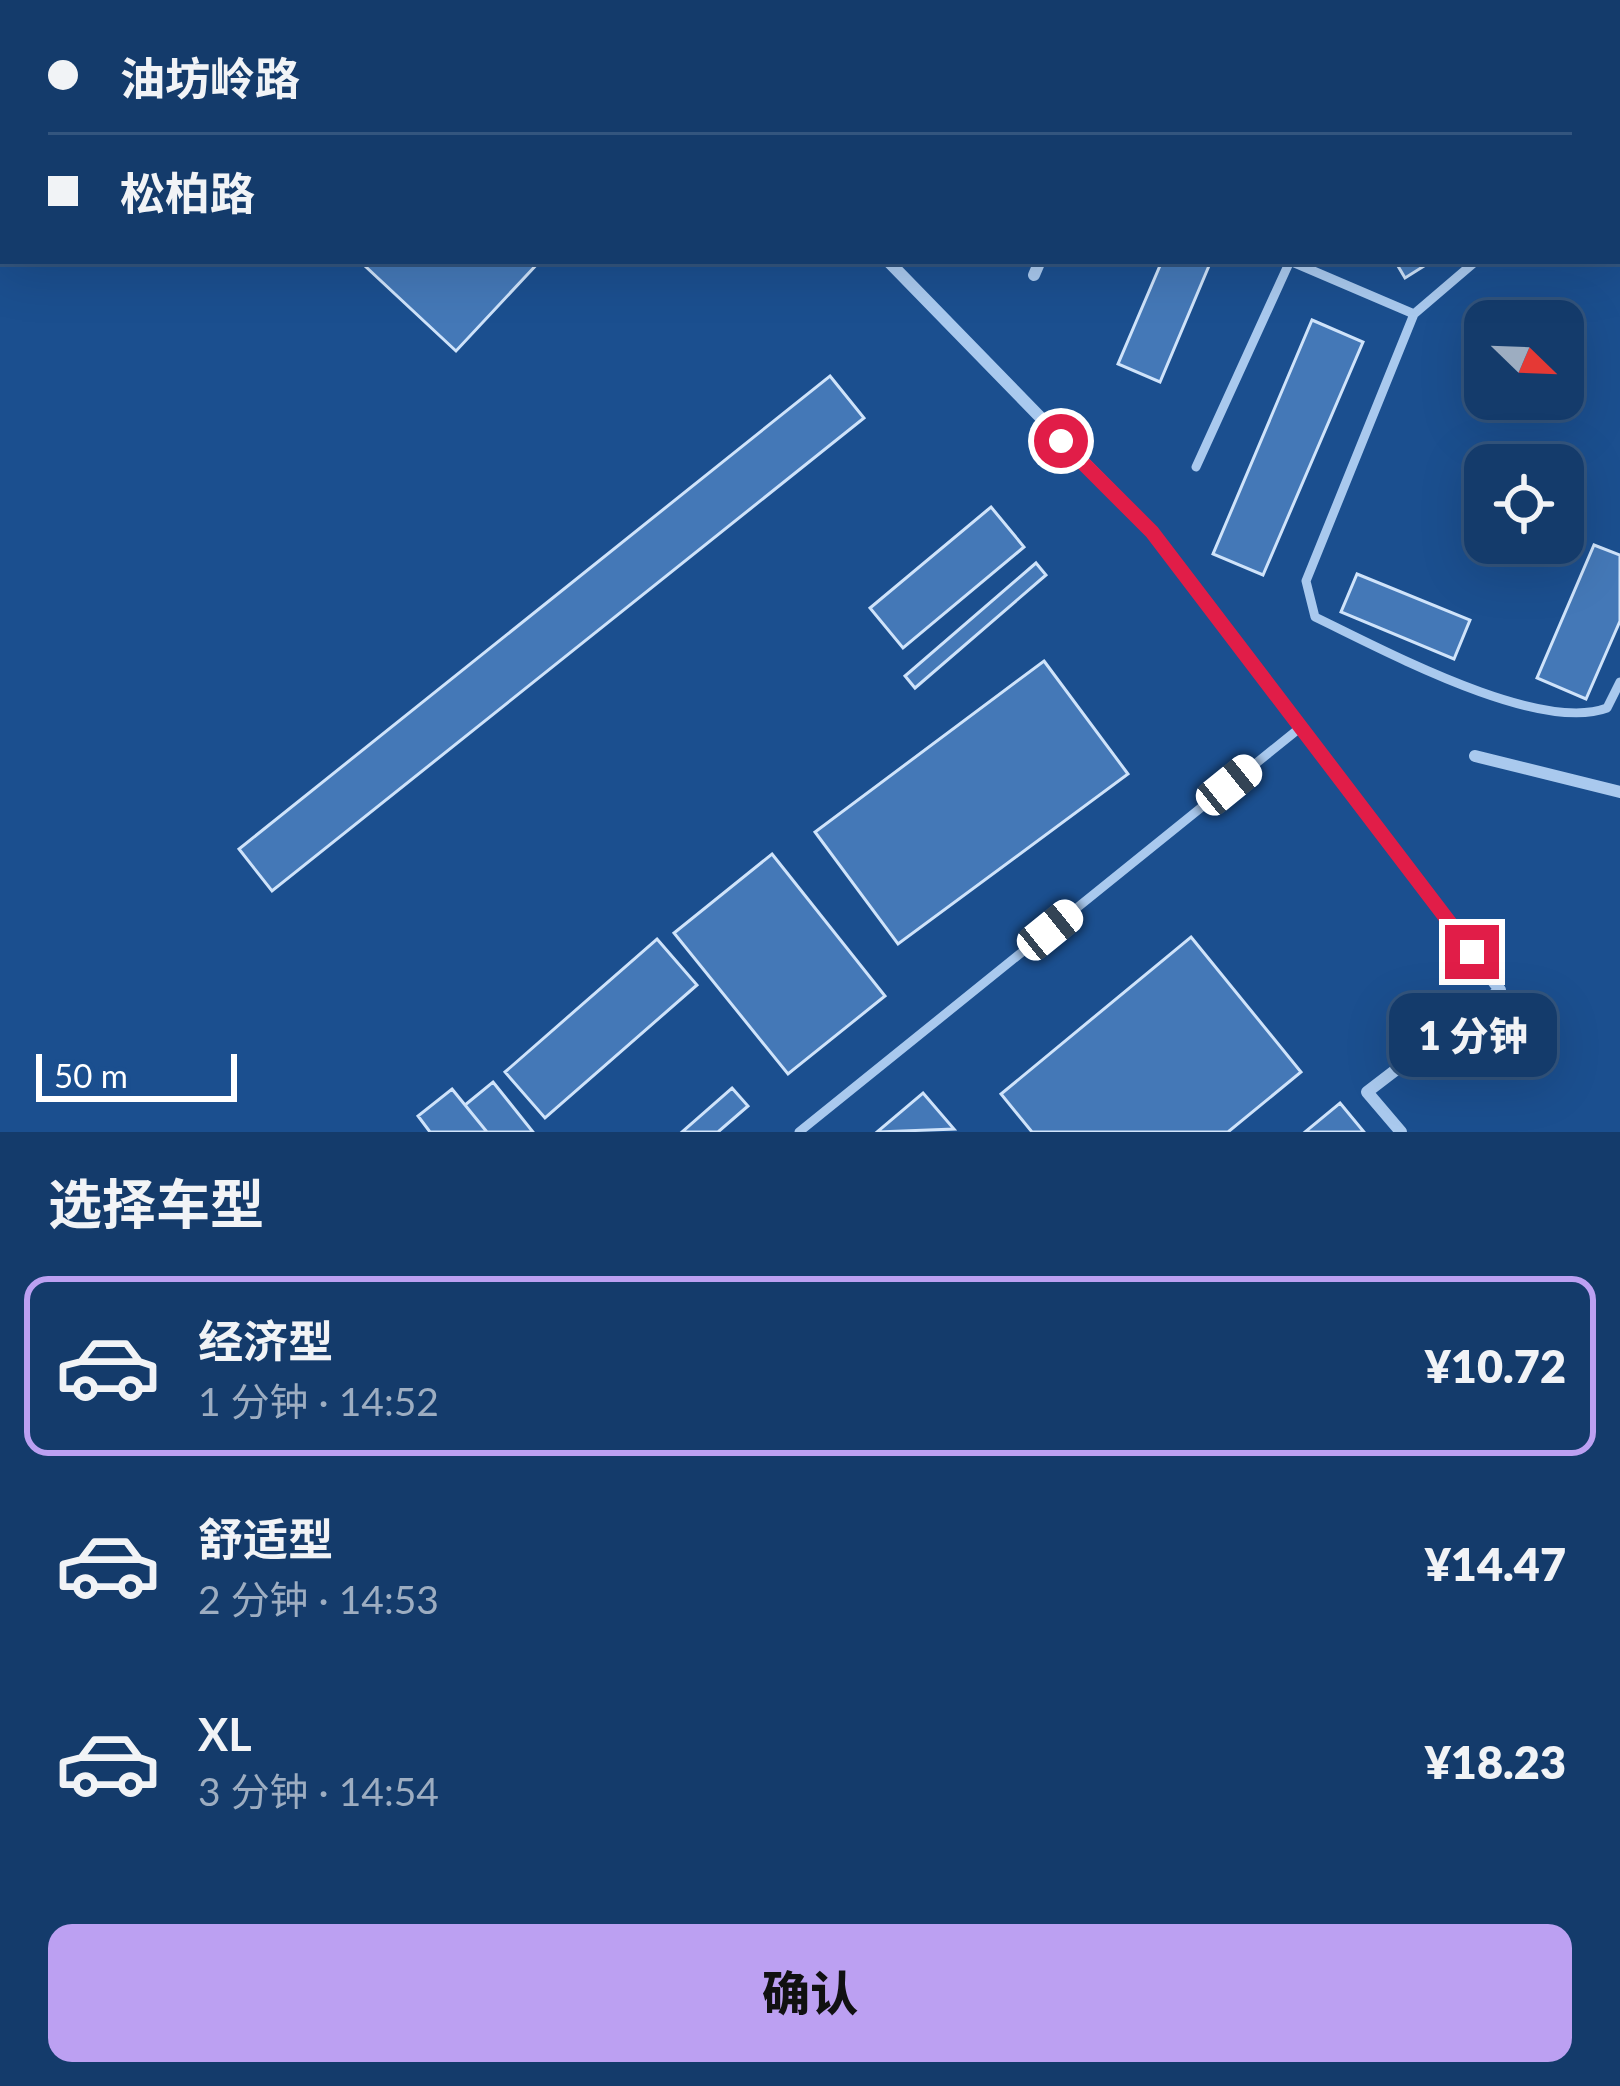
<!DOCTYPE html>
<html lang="zh">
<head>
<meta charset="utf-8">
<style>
	body { margin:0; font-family:Lato,"Noto Sans SC",sans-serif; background:#214673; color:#f1f3f6; height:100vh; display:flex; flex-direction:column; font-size:45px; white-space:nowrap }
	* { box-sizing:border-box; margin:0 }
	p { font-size:39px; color:#9dadc1 }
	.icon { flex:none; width:66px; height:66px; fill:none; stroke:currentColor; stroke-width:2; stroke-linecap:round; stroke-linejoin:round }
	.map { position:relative; height:1132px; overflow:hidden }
	.panel { display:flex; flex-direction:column; background:#143b6b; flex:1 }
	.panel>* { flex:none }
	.top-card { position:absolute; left:0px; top:0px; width:1620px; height:264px; box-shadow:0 12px 48px #0002,0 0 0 3px #33557e; display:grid; align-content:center; height:264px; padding:0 48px; background:#143b6b }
	.needle { width:78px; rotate:113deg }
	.fabs { position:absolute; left:1464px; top:300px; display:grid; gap:24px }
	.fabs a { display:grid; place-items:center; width:120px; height:120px; border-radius:24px; background:#143b6b; box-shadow:0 12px 48px #0002,0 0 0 3px #33557e; font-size:60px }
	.scale { position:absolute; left:36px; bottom:30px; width:201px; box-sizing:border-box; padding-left:12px; border:6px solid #fff; border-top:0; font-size:33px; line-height:42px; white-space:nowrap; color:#fff; -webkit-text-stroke:9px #1b4f8f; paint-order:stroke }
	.end { position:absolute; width:54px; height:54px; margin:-27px; border:15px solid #e11d48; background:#fff; box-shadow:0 0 0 6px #fff }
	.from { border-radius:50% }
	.bubble { position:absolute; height:84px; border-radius:24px; background:#143b6b; box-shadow:0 12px 48px #0002,0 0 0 3px #33557e; font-size:39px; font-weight:800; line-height:84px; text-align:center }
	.car { position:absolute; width:36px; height:72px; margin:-36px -18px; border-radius:15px; box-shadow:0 0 9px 3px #0007; background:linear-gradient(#fff 24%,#345 0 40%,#fff 0 76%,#345 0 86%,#fff 0) }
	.top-card b { display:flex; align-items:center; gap:42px; height:114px; font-size:45px }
	.top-card b+b { border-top:3px solid #33557e }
	.top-card i { width:30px; height:30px; background:#f1f3f6 }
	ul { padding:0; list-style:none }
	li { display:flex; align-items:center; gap:36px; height:180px; margin:0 24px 18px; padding:0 24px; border:6px solid transparent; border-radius:24px }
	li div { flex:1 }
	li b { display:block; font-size:45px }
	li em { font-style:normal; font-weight:800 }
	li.active { border-color:#bca0f2 }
	li>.icon { width:108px; height:108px; stroke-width:1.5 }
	h2 { padding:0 48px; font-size:54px; line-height:144px }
	.button { display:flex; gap:24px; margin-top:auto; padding:24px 48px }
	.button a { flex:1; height:138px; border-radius:24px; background:#bca0f2; color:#111; font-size:48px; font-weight:800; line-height:138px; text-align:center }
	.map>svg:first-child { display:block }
	.building { fill:#4478b7; stroke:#cfe3fa; stroke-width:3 }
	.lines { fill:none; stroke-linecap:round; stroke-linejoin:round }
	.service { stroke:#a9c9ee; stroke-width:9 }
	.minor { stroke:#a9c9ee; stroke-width:12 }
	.route { stroke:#e11d48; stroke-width:15 }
</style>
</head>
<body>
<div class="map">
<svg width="1620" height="1132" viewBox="0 0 1620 1132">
	<rect width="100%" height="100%" fill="#1b4f8f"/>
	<path class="building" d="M370,261H540L456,351L365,266Z
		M1162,261H1211L1160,382L1118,364Z
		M1395,261H1432L1405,278Z
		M1312,320L1363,342L1263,575L1213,554Z
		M830,376L864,418L272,891L239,849Z
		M991,507L1024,547L903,648L870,608Z
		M1594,545L1620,555V621L1586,699L1537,678Z
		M1036,563L1046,575L915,688L905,676Z
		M1357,574L1470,620L1454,659L1341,612Z
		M1044,661L1128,774L898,944L815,832Z
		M772,854L885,996L788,1074L674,933Z
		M1191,937L1301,1072L1228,1132H1032L1001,1094Z
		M657,939L697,985L545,1118L505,1072Z
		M493,1082L533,1132H487L465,1105Z
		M732,1088L748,1106L718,1132H682Z
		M452,1089L487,1132H430L418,1116Z
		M923,1093L954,1129L877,1132Z
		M1340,1103L1364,1132H1305Z"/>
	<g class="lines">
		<path class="service" d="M1479,0L1488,3
			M1617,43L1620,44
			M1617,149L1620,150
			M1290,261L1414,314
			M1476,261L1414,314L1306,581L1315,617C1382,649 1538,734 1607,708L1620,682
			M1196,467L1290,261
			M799,1132L1301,727"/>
		<path class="minor" d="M650,0L653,3
			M1156,3L1157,0
			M888,261L1152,532L1500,990L1367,1092L1401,1132
			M1034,275L1040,261
			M1475,756L1620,792"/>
	</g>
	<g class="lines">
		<path class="route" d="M1061,441L1152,532L1472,952"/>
	</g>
</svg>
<div class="fabs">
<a><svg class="needle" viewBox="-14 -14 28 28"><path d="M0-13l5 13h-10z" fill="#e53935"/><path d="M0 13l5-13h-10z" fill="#9dadc1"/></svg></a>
<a><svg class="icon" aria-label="locate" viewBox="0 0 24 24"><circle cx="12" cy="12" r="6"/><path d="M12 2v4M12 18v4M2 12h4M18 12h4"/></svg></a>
</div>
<div class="scale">50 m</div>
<i class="end from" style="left:1061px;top:441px"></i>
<i class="end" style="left:1472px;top:952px"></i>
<div class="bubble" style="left:1389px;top:993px;width:168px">1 分钟</div>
<i class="car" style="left:1229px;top:785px;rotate:51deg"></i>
<i class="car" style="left:1050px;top:930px;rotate:51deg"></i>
<div class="top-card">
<b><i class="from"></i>油坊岭路</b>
<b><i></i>松柏路</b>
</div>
</div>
<section class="panel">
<h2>选择车型</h2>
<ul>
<li class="active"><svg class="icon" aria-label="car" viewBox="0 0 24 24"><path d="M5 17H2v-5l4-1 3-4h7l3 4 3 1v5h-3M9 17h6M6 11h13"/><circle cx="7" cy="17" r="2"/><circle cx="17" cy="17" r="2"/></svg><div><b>经济型</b><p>1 分钟 · 14:52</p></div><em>¥10.72</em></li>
<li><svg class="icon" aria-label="car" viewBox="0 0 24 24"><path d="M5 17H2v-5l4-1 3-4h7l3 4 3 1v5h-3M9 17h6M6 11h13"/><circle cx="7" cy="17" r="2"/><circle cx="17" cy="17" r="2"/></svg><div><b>舒适型</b><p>2 分钟 · 14:53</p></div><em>¥14.47</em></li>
<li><svg class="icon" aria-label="car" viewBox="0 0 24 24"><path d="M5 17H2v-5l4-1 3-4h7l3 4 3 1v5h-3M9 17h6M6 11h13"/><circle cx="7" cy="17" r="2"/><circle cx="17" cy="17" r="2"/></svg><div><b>XL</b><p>3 分钟 · 14:54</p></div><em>¥18.23</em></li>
</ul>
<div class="button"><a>确认</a></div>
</section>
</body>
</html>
